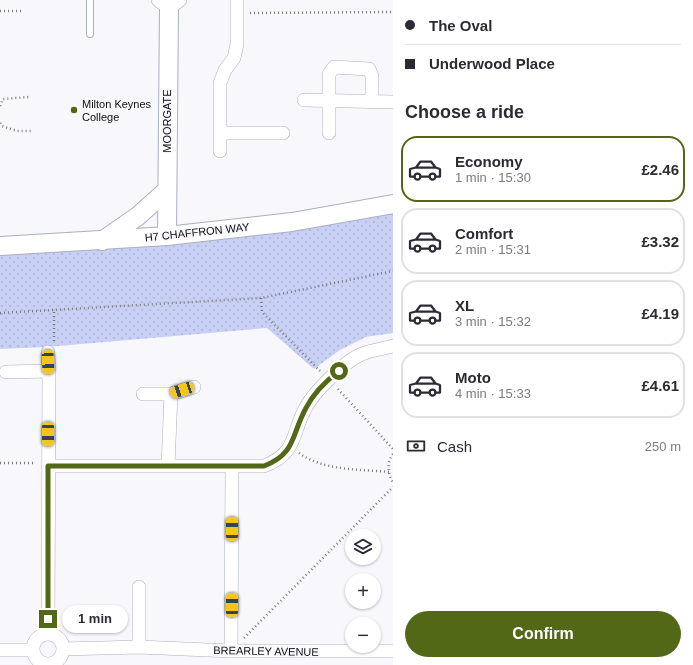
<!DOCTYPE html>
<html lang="en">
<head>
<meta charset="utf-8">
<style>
	body { margin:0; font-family:Arial,sans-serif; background:#f7f7f7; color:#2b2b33; height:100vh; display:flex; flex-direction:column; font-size:15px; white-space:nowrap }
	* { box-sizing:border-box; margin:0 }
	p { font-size:13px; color:#7c7c81 }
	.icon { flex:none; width:22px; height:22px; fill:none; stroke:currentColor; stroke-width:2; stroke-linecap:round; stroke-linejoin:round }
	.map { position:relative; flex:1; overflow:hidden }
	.details { display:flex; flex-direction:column; background:#fff; width:300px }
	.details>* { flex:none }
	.hud { display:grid; align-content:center; height:88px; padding:0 12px; background:#fff }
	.buttons { position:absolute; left:345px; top:529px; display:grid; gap:8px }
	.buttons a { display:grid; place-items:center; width:36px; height:36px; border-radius:50%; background:#fff; box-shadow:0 1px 3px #0004; font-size:20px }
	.end { position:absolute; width:18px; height:18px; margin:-9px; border:5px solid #526816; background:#fff; box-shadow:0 0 0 2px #fff }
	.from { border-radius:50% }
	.bubble { position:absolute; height:28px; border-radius:14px; background:#fff; box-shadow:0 1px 3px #0004; font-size:13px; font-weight:700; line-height:28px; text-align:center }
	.car { position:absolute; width:12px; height:24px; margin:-12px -6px; border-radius:5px; box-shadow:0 0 3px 1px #0007; background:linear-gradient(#f5c518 24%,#345 0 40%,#f5c518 0 76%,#345 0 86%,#f5c518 0) }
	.hud b { display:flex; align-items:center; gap:14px; height:38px; font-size:15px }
	.hud b+b { border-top:1px solid #e1e1e2 }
	.hud i { width:10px; height:10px; background:#2b2b33 }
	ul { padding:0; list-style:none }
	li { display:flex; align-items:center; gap:12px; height:66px; margin:0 8px 6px; padding:0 4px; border:2px solid #e1e1e2; border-radius:16px }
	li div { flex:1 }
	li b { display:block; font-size:15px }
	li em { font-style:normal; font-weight:700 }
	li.selected { border-color:#526816 }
	li>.icon { width:36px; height:36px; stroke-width:1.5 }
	h2 { padding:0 12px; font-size:18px; line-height:48px }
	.pay { display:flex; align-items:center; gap:10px; height:44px; padding:0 12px; font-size:15px }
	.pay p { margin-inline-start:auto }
	.primary-button { display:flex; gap:8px; margin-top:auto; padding:8px 12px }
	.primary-button a { flex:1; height:46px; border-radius:24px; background:#526816; color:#fff; font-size:16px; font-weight:700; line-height:46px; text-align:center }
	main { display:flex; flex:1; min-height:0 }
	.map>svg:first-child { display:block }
	.grass { fill:url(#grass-dots) }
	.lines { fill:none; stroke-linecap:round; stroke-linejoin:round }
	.lane-casing { stroke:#aaafbe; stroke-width:8 }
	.street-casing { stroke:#aaafbe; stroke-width:14 }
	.secondary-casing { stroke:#aaafbe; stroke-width:20 }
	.path { stroke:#77787d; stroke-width:2.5; stroke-dasharray:1 3; stroke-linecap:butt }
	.lane { stroke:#fff; stroke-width:6 }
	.street { stroke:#fff; stroke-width:13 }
	.secondary { stroke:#fff; stroke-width:18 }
	.route { stroke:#526816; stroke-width:5 }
	.poi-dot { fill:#526816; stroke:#f8f8fc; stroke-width:1.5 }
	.labels { text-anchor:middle; stroke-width:3; stroke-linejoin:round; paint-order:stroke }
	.poi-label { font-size:11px; fill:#0c0d13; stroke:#f8f8fc; text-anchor:start }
	.street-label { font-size:11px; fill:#0c0d13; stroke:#f8f8fc }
</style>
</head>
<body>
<main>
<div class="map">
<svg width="393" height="665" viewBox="0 0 393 665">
	<defs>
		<pattern id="grass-dots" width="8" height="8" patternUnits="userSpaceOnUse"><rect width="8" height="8" fill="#c8d1f5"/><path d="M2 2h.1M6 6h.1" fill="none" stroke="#abb2d1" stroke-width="1.8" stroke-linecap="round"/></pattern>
	</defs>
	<rect width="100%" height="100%" fill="#f8f8fc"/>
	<path class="grass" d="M393,212V333L366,337L340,350L314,369L267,328L47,347L0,349V254Z"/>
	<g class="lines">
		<defs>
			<path id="lane" d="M90,0V34"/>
			<path id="street" d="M158,0C165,7 173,7 180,0
				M304,100L393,102
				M220,133H283
				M329,133V74L334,67L369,69L372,76V102
				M220,151V83L225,70L234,58L237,44V0
				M48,352L49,371
				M6,372L49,371L48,634
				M143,394H171L194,387
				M48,466H264C298,453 291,434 306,407C315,391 344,362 360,355C370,350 383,349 393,346
				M168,466L171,394
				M33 649a15 15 0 1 1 30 0a15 15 0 1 1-30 0Z
				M139,647V587
				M63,649L139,647L231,651H393
				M0,650H33
				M231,651L232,467"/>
			<path id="secondary" d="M167,236L169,6
				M102,241L138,216L167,190
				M0,246L167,236L292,222L393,204"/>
		</defs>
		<use href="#lane" class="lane-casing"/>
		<use href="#street" class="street-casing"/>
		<use href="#secondary" class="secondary-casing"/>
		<path class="path" d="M0,11H24
			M250,13L393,12
			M0,106L3,99L29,97
			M0,123L2,126L17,131H31
			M261,298L262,312L320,371
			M0,313L261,298L393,271
			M54,341V310
			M338,389L393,449
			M299,453C324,471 359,469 389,472
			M393,454C387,462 387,473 393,482
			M0,463H35
			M244,638L393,487"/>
		<use href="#lane" class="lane"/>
		<use href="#street" class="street"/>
		<use href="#secondary" class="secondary"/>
	</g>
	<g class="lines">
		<path class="route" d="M48,619V466H264C296,454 291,435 306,408C313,394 326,381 339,371"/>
	</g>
	<circle class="poi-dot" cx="74" cy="110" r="4"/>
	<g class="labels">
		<g class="poi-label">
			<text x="82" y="108">Milton Keynes<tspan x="82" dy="13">College</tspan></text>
		</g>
		<g class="street-label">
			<text transform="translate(167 121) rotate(-90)" y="4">MOORGATE</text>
			<text transform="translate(197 232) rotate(-6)" y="4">H7 CHAFFRON WAY</text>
			<text transform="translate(266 651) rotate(1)" y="4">BREARLEY AVENUE</text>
		</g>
	</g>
</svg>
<div class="buttons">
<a><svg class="icon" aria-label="layers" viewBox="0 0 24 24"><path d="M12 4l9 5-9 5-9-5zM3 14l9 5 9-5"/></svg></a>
<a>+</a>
<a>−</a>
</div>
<i class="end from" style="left:339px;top:371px"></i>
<i class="end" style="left:48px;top:619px"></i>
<div class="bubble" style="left:62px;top:605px;width:66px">1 min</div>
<i class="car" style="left:48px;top:362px;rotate:178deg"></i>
<i class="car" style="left:182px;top:390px;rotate:252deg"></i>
<i class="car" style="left:48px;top:434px;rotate:180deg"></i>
<i class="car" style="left:232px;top:529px;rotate:0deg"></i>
<i class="car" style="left:232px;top:605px;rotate:0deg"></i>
</div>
<section class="details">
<div class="hud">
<b><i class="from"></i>The Oval</b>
<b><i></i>Underwood Place</b>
</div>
<h2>Choose a ride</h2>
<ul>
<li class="selected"><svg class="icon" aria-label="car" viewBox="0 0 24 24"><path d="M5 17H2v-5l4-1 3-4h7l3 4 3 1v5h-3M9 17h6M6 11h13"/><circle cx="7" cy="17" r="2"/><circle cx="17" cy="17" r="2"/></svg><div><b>Economy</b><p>1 min · 15:30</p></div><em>£2.46</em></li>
<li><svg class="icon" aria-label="car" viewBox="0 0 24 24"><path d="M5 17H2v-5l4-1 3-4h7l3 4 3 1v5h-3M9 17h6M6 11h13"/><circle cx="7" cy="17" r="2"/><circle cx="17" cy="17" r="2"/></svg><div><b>Comfort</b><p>2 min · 15:31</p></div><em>£3.32</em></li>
<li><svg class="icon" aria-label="car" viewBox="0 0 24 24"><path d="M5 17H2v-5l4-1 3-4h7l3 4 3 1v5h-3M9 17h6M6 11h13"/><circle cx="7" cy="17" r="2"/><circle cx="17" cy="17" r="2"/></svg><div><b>XL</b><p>3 min · 15:32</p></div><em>£4.19</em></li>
<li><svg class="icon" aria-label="car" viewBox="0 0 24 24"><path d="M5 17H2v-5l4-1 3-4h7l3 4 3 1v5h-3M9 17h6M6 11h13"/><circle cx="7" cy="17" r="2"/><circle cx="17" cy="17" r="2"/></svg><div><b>Moto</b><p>4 min · 15:33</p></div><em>£4.61</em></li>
</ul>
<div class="pay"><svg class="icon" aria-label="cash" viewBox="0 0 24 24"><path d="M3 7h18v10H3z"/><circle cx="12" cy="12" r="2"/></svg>Cash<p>250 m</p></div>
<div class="primary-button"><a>Confirm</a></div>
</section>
</main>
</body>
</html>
